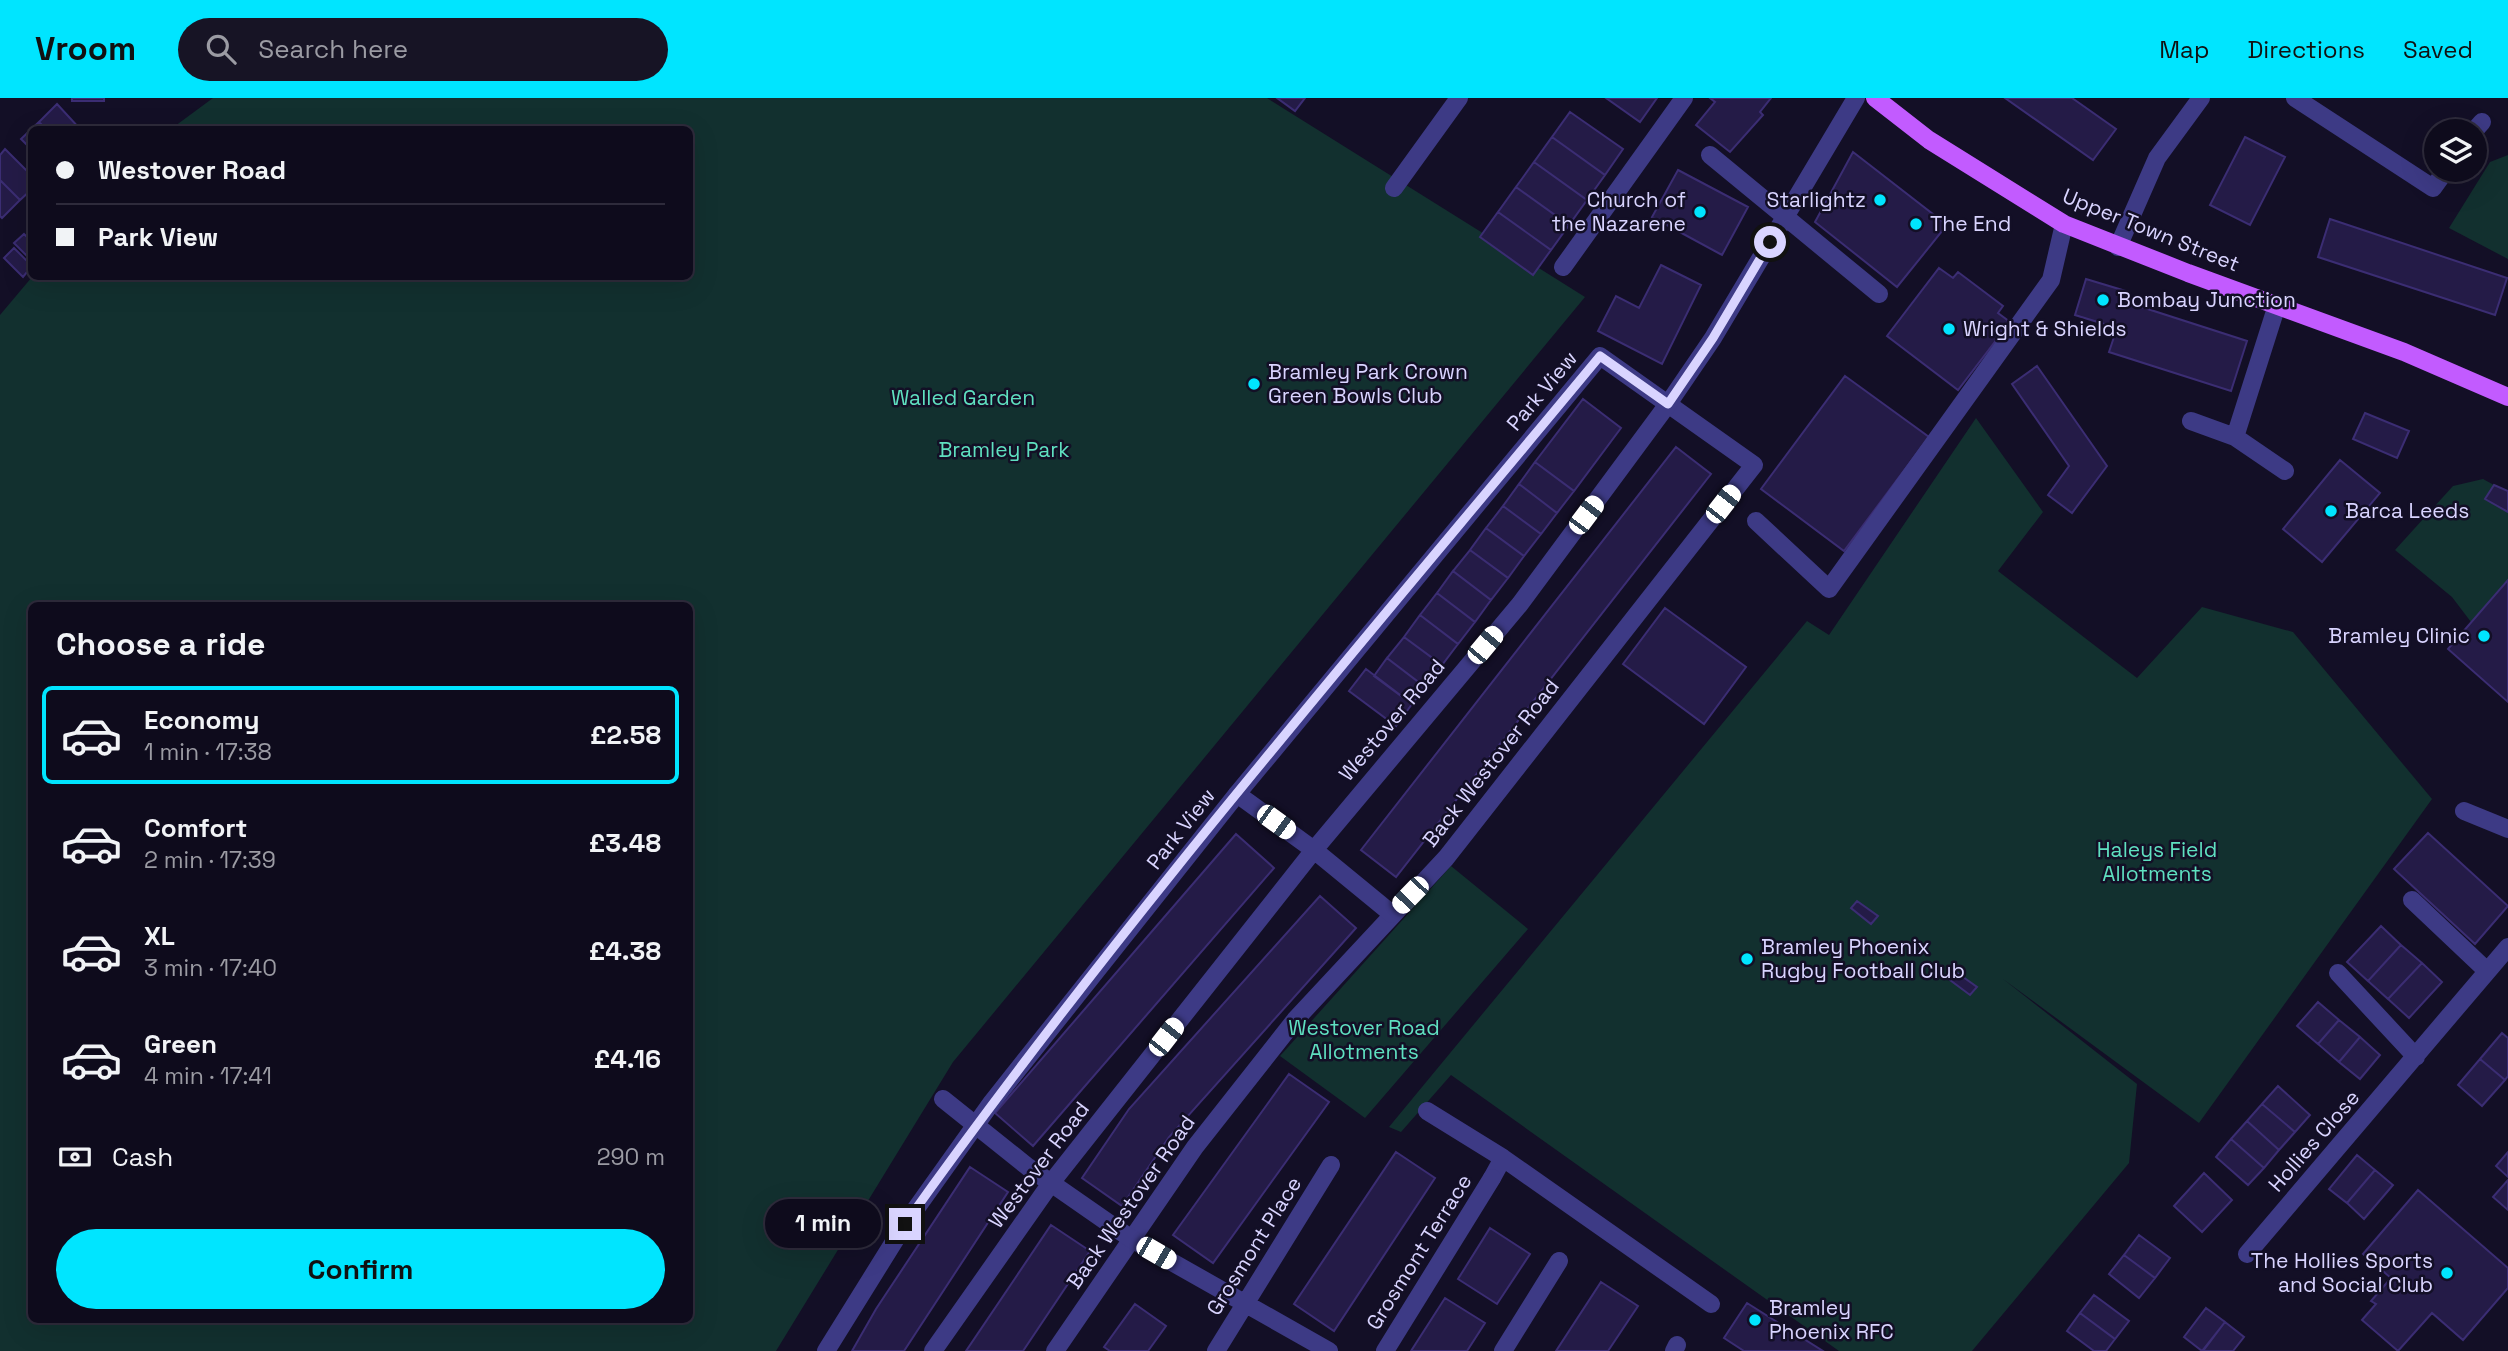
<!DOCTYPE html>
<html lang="en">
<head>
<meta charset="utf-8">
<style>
	body { margin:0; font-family:"Space Grotesk",sans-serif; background:#171425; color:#f1f3f6; height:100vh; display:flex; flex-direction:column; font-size:26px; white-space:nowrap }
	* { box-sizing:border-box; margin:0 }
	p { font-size:23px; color:#9b9ba3 }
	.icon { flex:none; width:38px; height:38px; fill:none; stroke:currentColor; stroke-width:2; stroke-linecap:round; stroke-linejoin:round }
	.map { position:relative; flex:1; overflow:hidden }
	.sheet { position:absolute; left:28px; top:504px; width:665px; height:721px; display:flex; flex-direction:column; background:#0e0b1c; border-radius:10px; box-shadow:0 7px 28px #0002,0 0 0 2px #2e2b3b }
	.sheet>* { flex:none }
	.hud { position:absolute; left:28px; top:28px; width:665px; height:154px; border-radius:10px; box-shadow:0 7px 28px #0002,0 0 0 2px #2e2b3b; display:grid; align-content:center; height:154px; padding:0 28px; background:#0e0b1c }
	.buttons { position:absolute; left:2424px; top:21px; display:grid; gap:14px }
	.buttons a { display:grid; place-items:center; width:63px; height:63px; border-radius:50%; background:#0e0b1c; box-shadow:0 7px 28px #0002,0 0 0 2px #2e2b3b; font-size:35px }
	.end { position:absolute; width:32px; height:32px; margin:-16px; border:9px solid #d9d4ff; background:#111; box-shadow:0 0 0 4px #111 }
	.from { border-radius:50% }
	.bubble { position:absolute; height:49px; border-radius:24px; background:#0e0b1c; box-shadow:0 7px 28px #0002,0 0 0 2px #2e2b3b; font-size:23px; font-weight:700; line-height:49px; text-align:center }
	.car { position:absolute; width:21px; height:42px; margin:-21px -10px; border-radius:9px; box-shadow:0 0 5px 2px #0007; background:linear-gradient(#fff 24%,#345 0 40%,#fff 0 76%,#345 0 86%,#fff 0) }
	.hud b { display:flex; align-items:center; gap:24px; height:66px; font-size:26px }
	.hud b+b { border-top:2px solid #2e2b3b }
	.hud i { width:18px; height:18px; background:#f1f3f6 }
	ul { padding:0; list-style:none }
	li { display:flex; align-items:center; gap:21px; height:98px; margin:0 14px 10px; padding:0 14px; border:4px solid transparent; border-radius:10px }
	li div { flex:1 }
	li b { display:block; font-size:26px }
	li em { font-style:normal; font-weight:700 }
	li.on { border-color:#00e5ff }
	li>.icon { width:63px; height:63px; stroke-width:1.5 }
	h2 { padding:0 28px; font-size:32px; line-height:84px }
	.pay { display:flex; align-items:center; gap:18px; height:77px; padding:0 28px; font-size:26px }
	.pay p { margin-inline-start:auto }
	.primary-button { display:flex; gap:14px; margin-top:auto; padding:14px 28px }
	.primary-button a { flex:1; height:80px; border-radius:42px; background:#00e5ff; color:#111; font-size:28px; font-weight:700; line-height:80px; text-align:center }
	header { display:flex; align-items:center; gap:42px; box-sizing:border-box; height:98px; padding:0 35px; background:#00e5ff; color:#111 }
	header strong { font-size:33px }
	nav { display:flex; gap:38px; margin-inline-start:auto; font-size:24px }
	.search { width:490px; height:63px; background:#171425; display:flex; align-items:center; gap:18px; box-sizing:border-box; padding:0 24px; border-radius:38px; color:#9b9ba3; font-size:26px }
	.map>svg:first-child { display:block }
	.green { fill:#12302f; fill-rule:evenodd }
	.building { fill:#241b47; stroke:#3b2d73; stroke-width:2 }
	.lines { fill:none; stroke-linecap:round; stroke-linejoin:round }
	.service { stroke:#3d3a85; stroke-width:18 }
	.minor { stroke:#3d3a85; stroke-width:18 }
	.primary { stroke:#c25bff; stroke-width:18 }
	.route { stroke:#d9d4ff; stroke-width:9 }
	.poi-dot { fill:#00e5ff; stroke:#130f26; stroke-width:2.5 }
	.labels { text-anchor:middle; stroke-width:5; stroke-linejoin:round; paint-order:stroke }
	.poi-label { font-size:21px; fill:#d9d4ff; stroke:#130f26; text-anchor:start }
	.street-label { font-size:21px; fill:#d9d4ff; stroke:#130f26 }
	.park-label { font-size:21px; fill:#5fe0c0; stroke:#130f26 }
</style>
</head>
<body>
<header>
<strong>Vroom</strong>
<div class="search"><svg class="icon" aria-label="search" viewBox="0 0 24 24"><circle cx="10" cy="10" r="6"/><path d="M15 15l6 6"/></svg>Search here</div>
<nav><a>Map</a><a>Directions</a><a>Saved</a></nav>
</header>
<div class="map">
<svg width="2508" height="1253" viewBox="0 0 2508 1253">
	<rect width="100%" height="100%" fill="#130f26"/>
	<path class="green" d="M213,0H1267L1585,199L953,964L776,1253H0V217L32,179L690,178V32L171,31ZM32,508H690V1222H32Z
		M2508,57V161L2449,130L2490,64Z
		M1976,320L2043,414L1998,473L2137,580L2202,509L2293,534L2432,701L2199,1025L2003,881L2137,986L2129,1065L1972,1253H1839L1451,977L1401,1034L1389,1029L1807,523L1829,537Z
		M2483,381L2494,387L2486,401L2508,414V482L2471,524L2452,499L2395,452L2453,388Z
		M1451,768L1528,831L1365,1020L1280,958Z"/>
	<path class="building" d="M72,0H104V3H72Z
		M1277,0H1305L1295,13Z
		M1606,0H1657L1640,24Z
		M1710,0H1771L1760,14L1763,17L1730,54L1696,27L1715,4Z
		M2005,0H2072L2116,31L2093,62Z
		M57,6L81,32H47L39,24Z
		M1570,14L1623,51L1605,77L1552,39Z
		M39,24L47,32H32V52L21,41Z
		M1552,39L1605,77L1587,102L1534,64Z
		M2245,39L2285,59L2250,127L2210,107Z
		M5,51L32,78V91L20,102L0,82V57Z
		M1853,54L1947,127L1897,189L1815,124Z
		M1534,64L1587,102L1569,127L1516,89Z
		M1678,72L1748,109L1722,157L1652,119Z
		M0,82L20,102L2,120L0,118Z
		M1516,89L1569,127L1551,152L1498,114Z
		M1498,114L1551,152L1533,177L1480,139Z
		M2330,121L2507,180L2495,217L2318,159Z
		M24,136L32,144V163L14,145Z
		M14,150L32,168L23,179L4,160Z
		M1661,167L1701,187L1662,266L1598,233L1616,198L1639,210Z
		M1939,170L1953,180L1958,174L2003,208L1998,215L2010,224L1958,292L1887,238Z
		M2086,181L2129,194L2126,204L2247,243L2231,293L2109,254L2117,230L2075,217Z
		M2037,268L2107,368L2072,415L2048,397L2069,368L2012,286Z
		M1845,278L1929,339L1844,453L1761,391Z
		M1583,301L1621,330L1574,393L1535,364Z
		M2365,315L2409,333L2397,360L2353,341Z
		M1676,349L1711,376L1396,779L1361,752Z
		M2340,362L2380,395L2322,464L2283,431Z
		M1535,364L1574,393L1557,415L1519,386Z
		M1519,386L1557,415L1541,436L1503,408Z
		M2494,387L2508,393V414L2485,401Z
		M1503,408L1541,436L1524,458L1486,430Z
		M1486,430L1524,458L1508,480L1470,452Z
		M1470,452L1508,480L1491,502L1453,473Z
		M1453,473L1491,502L1475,524L1437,495Z
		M2508,482V604L2448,551Z
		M1437,495L1475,524L1458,546L1420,517Z
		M1665,510L1746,569L1704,626L1623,566Z
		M1420,517L1458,546L1442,567L1404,539Z
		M1404,539L1442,567L1425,589L1387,560Z
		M1387,560L1425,589L1412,606L1374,578Z
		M1366,571L1412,606L1396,628L1349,593Z
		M2428,735L2508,808L2475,846L2394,771Z
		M1236,736L1274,770L1033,1048L995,1015Z
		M1320,798L1356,830L1169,1039L1122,1108L1082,1080L1129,1011Z
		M1857,803L1878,818L1871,826L1851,810Z
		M2381,828L2401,847L2368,883L2347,864Z
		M2401,847L2422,865L2388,901L2368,883Z
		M2422,865L2442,884L2409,920L2388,901Z
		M1956,874L1977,889L1970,897L1950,882Z
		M2318,904L2339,922L2318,946L2297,928Z
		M2339,922L2360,939L2339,964L2318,946Z
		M2502,935L2508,940V978L2505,982L2480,961Z
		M2360,939L2380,957L2360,981L2339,964Z
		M2480,961L2505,982L2482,1008L2458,987Z
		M1289,976L1329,1004L1213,1165L1173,1137Z
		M2278,988L2310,1017L2295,1034L2262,1006Z
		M2262,1006L2295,1034L2279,1052L2247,1023Z
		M2247,1023L2279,1052L2264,1070L2231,1041Z
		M2231,1041L2264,1070L2248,1087L2216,1059Z
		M1396,1054L1435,1080L1334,1233L1294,1206Z
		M2508,1054V1079L2496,1068Z
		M2357,1057L2375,1072L2347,1105L2329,1091Z
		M970,1069L1008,1094L904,1253H852L876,1211Z
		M2375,1072L2393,1087L2364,1121L2347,1105Z
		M2204,1075L2232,1102L2202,1134L2174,1108Z
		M2508,1082V1112L2493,1099Z
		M2418,1092L2508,1170V1190L2463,1242L2432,1215L2398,1253L2362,1222L2376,1206L2371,1203L2391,1180L2363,1156Z
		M1051,1127L1090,1153L1023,1253H966Z
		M1490,1130L1530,1156L1497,1206L1458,1181Z
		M2139,1137L2170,1160L2155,1180L2124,1157Z
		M2124,1157L2155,1180L2139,1200L2109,1176Z
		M1601,1184L1638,1208L1608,1253H1556Z
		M2094,1197L2129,1223L2115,1241L2080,1215Z
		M1445,1200L1485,1225L1467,1253H1411Z
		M1747,1205L1823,1253H1744L1724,1240Z
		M1135,1206L1166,1228L1148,1253H1110L1104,1249Z
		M2206,1210L2225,1224L2202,1253L2184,1239Z
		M2080,1215L2115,1241L2106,1253H2094L2067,1233Z
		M2225,1224L2244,1239L2233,1253H2203Z"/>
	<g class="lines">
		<path class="service" d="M2277,207L2235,339L2285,373
			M2191,323L2235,339
			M1756,423L1829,491L2051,182L2064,126
			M1427,1013L1503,1060
			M1492,1080L1503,1060L1711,1206
			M826,1253L905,1126L992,1004L1237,696L1600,258L1754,367L1446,760L1295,922L1195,1049L1055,1253"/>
		<path class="minor" d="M2295,0L2433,90L2446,72
			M2474,33L2482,24
			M1710,57L1879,196
			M1394,90L1459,0
			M2118,149L2157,60L2201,0
			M1563,169L1684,0
			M1237,696L1314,752L1392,816
			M2464,713L2508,731
			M2412,802L2487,873
			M2338,875L2416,959
			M943,1001L1028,1069L1133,1142L1329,1253
			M2247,1156L2508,849
			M933,1253L1051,1085L1314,752L1520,506L1668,306L1713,240L1856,0
			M1216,1253L1331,1067
			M1385,1253L1492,1080
			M1503,1253L1559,1163
			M1674,1253L1677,1247"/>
		<path class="primary" d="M1875,0L1929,42L2064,126L2188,175L2404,254L2508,299"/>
	</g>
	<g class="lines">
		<path class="route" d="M905,1126C1120,824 1364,543 1600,258L1668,306L1713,240L1770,144"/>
	</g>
	<g class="poi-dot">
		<circle cx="1880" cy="102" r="7"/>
		<circle cx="1700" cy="114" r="7"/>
		<circle cx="1916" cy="126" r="7"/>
		<circle cx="2103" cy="202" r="7"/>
		<circle cx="1949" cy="231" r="7"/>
		<circle cx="1254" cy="286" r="7"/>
		<circle cx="2331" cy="413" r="7"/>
		<circle cx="2484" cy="538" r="7"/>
		<circle cx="1747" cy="861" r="7"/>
		<circle cx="2447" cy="1175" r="7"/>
		<circle cx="1755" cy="1222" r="7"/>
	</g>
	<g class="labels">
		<g class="poi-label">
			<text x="1686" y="109" text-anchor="end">Church of<tspan x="1686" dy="24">the Nazarene</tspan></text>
			<text x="1866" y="109" text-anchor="end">Starlightz</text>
			<text x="1930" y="133">The End</text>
			<text x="2117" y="209">Bombay Junction</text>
			<text x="1963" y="238">Wright &amp; Shields</text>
			<text x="1268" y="281">Bramley Park Crown<tspan x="1268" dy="24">Green Bowls Club</tspan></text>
			<text x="2345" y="420">Barca Leeds</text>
			<text x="2470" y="545" text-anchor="end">Bramley Clinic</text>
			<text x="1761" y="856">Bramley Phoenix<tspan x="1761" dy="24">Rugby Football Club</tspan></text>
			<text x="2433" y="1170" text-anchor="end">The Hollies Sports<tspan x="2433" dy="24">and Social Club</tspan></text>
			<text x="1769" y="1217">Bramley<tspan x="1769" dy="24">Phoenix RFC</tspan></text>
		</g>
		<g class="street-label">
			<text transform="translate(2151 132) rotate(22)" y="7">Upper Town Street</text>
			<text transform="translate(1542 293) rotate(-50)" y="7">Park View</text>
			<text transform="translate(1392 622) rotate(-50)" y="7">Westover Road</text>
			<text transform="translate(1491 665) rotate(-52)" y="7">Back Westover Road</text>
			<text transform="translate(1181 731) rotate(-52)" y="7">Park View</text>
			<text transform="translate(2314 1043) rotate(-49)" y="7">Hollies Close</text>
			<text transform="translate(1039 1067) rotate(-53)" y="7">Westover Road</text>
			<text transform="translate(1131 1104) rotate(-55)" y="7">Back Westover Road</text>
			<text transform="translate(1254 1148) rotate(-58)" y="7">Grosmont Place</text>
			<text transform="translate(1419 1154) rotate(-58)" y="7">Grosmont Terrace</text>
		</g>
		<g class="park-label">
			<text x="963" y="307">Walled Garden</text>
			<text x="1004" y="359">Bramley Park</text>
			<text x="2157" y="759">Haleys Field<tspan x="2157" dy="24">Allotments</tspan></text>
			<text x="1364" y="937">Westover Road<tspan x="1364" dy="24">Allotments</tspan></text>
		</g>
	</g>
</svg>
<div class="buttons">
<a><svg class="icon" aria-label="layers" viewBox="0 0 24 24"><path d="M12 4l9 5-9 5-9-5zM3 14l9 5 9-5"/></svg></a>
</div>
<i class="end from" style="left:1770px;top:144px"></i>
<i class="end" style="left:905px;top:1126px"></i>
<div class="bubble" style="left:765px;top:1101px;width:116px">1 min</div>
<i class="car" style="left:1723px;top:406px;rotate:38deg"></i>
<i class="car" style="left:1586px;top:417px;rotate:37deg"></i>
<i class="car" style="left:1485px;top:547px;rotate:40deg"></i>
<i class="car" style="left:1276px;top:724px;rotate:126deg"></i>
<i class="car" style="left:1410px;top:797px;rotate:224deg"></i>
<i class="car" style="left:1166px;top:939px;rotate:38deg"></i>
<i class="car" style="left:1156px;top:1155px;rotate:120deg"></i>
<div class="hud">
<b><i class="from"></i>Westover Road</b>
<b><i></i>Park View</b>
</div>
<section class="sheet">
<h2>Choose a ride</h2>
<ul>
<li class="on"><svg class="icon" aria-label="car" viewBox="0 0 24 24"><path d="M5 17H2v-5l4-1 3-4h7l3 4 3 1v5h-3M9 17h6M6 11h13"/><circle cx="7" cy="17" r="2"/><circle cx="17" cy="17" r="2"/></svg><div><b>Economy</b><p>1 min · 17:38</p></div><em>£2.58</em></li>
<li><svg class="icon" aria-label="car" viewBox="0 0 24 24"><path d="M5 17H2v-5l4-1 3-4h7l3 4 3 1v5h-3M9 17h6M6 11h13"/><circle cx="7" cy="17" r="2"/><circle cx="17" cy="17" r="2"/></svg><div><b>Comfort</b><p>2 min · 17:39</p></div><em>£3.48</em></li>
<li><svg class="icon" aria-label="car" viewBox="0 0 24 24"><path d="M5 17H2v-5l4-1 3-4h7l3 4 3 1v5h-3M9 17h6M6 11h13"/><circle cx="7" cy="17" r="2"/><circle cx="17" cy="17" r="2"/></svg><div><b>XL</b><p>3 min · 17:40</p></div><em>£4.38</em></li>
<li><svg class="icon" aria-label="car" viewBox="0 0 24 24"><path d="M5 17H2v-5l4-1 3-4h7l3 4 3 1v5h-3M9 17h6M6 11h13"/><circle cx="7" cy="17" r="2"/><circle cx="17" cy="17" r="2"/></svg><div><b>Green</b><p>4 min · 17:41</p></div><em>£4.16</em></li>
</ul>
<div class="pay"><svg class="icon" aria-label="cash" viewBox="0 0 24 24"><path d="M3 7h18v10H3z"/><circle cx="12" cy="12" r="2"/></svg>Cash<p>290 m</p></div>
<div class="primary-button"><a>Confirm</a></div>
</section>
</div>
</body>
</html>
